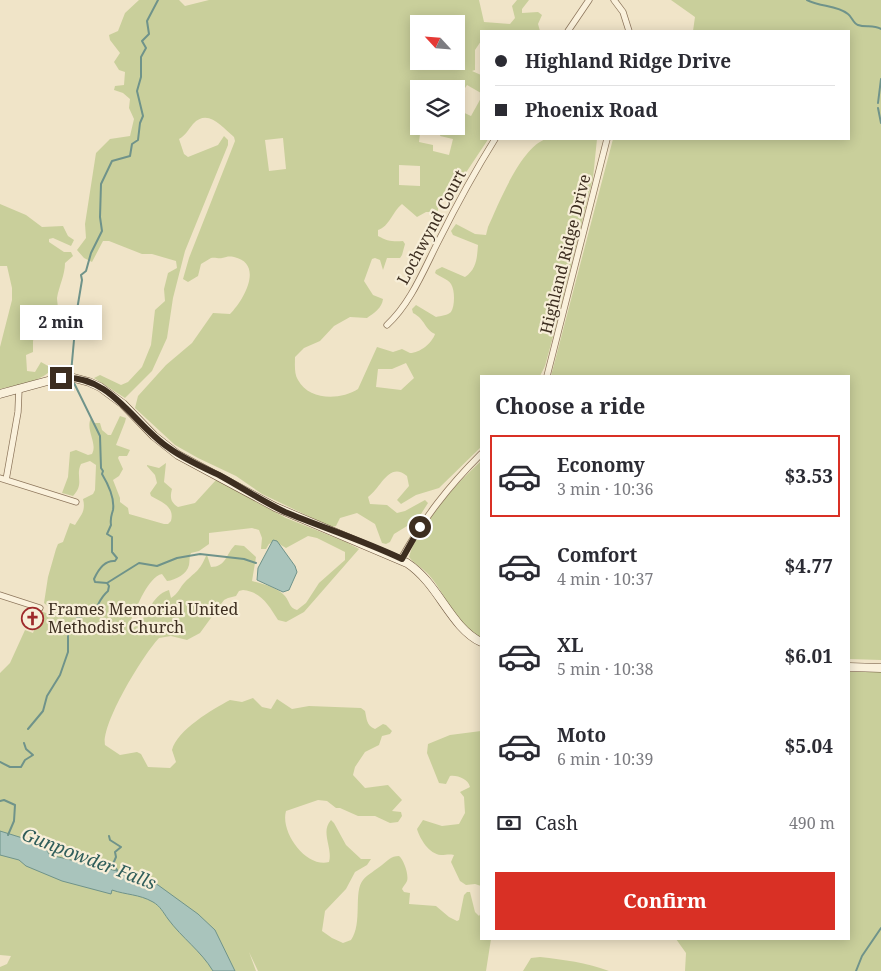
<!DOCTYPE html>
<html lang="en">
<head>
<meta charset="utf-8">
<style>
	body { margin:0; font-family:"Noto Serif",serif; background:#f2f2f3; color:#2b2b33; height:100vh; display:flex; flex-direction:column; font-size:19px; white-space:nowrap }
	* { box-sizing:border-box; margin:0 }
	p { font-size:16px; color:#7c7c81 }
	.icon { flex:none; width:28px; height:28px; fill:none; stroke:currentColor; stroke-width:2; stroke-linecap:round; stroke-linejoin:round }
	.map { position:relative; flex:1; overflow:hidden }
	.panel { position:absolute; left:480px; top:375px; width:370px; height:565px; display:flex; flex-direction:column; background:#fff; border-radius:0px; box-shadow:0 2px 12px #0003 }
	.panel>* { flex:none }
	.guide { position:absolute; left:480px; top:30px; width:370px; height:110px; border-radius:0px; box-shadow:0 2px 12px #0003; display:grid; align-content:center; height:110px; padding:0 15px; background:#fff }
	.needle { width:32px; rotate:296deg }
	.fabs { position:absolute; left:410px; top:15px; display:grid; gap:10px }
	.fabs a { display:grid; place-items:center; width:55px; height:55px; border-radius:0px; background:#fff; box-shadow:0 2px 12px #0003; font-size:25px }
	.end { position:absolute; width:22px; height:22px; margin:-11px; border:6px solid #3d2e20; background:#fff; box-shadow:0 0 0 2px #fff }
	.from { border-radius:50% }
	.bubble { position:absolute; height:35px; border-radius:0px; background:#fff; box-shadow:0 2px 12px #0003; font-size:16px; font-weight:700; line-height:35px; text-align:center }
	.guide b { display:flex; align-items:center; gap:18px; height:48px; font-size:19px }
	.guide b+b { border-top:1px solid #e1e1e2 }
	.guide i { width:12px; height:12px; background:#2b2b33 }
	ul { padding:0; list-style:none }
	li { display:flex; align-items:center; gap:15px; height:82px; margin:0 10px 8px; padding:0 5px; border:2px solid transparent; border-radius:0px }
	li div { flex:1 }
	li b { display:block; font-size:19px }
	li em { font-style:normal; font-weight:700 }
	li.on { border-color:#d93025 }
	li>.icon { width:45px; height:45px; stroke-width:1.5 }
	h2 { padding:0 15px; font-size:22px; line-height:60px }
	.pay { display:flex; align-items:center; gap:12px; height:55px; padding:0 15px; font-size:19px }
	.pay p { margin-inline-start:auto }
	.cta { display:flex; gap:10px; margin-top:auto; padding:10px 15px }
	.cta a { flex:1; height:58px; border-radius:0px; background:#d93025; color:#fff; font-size:20px; font-weight:700; line-height:58px; text-align:center }
	.map>svg:first-child { display:block }
	.green { fill:#c9cf9b; fill-rule:evenodd }
	.water { fill:#a9c4bc; stroke:#6f938a }
	.lines { fill:none; stroke-linecap:round; stroke-linejoin:round }
	.stream { stroke:#6f938a; stroke-width:2 }
	.street-casing { stroke:#8d765c; stroke-width:7 }
	.secondary-casing { stroke:#6f573f; stroke-width:9 }
	.street { stroke:#faf1dc; stroke-width:5.5 }
	.secondary { stroke:#faf1dc; stroke-width:8 }
	.route { stroke:#3d2e20; stroke-width:6 }
	.labels { text-anchor:middle; stroke-width:4.5; stroke-linejoin:round; paint-order:stroke }
	.street-label { font-size:16px; fill:#3d2e20; stroke:#f7eed8 }
	.poi-label { font-size:16px; fill:#3d2e20; stroke:#f7eed8; text-anchor:start }
	.water-label { font-size:18px; font-style:italic; fill:#2f5d5a; stroke:#f7eed8 }
</style>
</head>
<body>
<div class="map">
<svg width="881" height="971" viewBox="0 0 881 971">
	<rect width="100%" height="100%" fill="#f0e4c8"/>
	<path class="green" d="M139,0H179L185,6L209,0H479L484,22L510,24L515,18L512,6L517,0H529L522,9V13L538,12L542,15L538,24L540,31H481V41L475,50V70L472,71L481,75V93L467,85L456,102V89H419V126H421L419,142L433,145V151L449,155L453,139L440,136L443,126H456V109L471,116L481,98V139H488L487,141L461,180V187L454,191L455,198L453,202L443,198L437,200L436,204L438,208V212H426L417,217L402,204C393,211 389,227 378,230V236C387,241 393,242 403,241L405,244L402,255L400,258H387L383,270L380,260L375,258L372,259L364,281L373,295L383,299C382,308 374,313 367,318L350,317L334,326L320,341L304,348L295,357C295,364 294,374 298,380C309,401 341,400 358,389L377,347L393,352L402,349L410,353C420,353 432,343 435,334C424,329 426,320 413,313L412,309L416,305L436,317C441,316 448,315 451,312C455,306 455,290 451,284C448,279 440,277 435,273L436,270L442,267L465,277C477,269 477,257 478,245L453,235L451,231L456,224L475,234L486,235L488,227C499,203 521,147 546,139C556,136 586,139 597,139L593,178L554,333L545,366L540,376H481V447L439,488L416,495L401,504L397,500L409,486L407,476C389,461 381,488 368,497L370,504L387,505L397,513L405,511L425,500L428,503L421,514L413,517L412,523L394,534L390,542L386,544L382,543L375,524L357,513L340,518L336,526L331,527L262,494L236,476L198,458L175,445L135,408L138,396L166,365L192,343L213,313L230,314C243,301 265,264 234,257C228,256 227,257 222,258C219,259 215,257 211,258L201,264L198,276L188,282L183,279L189,258L235,141L234,137C222,127 208,108 193,124C188,130 186,135 179,139L184,154L188,157L218,145L224,136L228,140V145L185,251L173,298L167,338L152,371L125,398L94,378L100,375L121,385L128,382L142,367L151,345L155,310L165,301L164,289L168,273L177,268L176,261L152,254H142L109,241H103L92,262L84,258L77,250L86,238L85,224L96,153L110,139L130,136L134,119L129,108L130,99L123,93L114,90L115,86L124,85L125,72L119,70L114,62L120,53L110,40L109,35L118,31L125,13ZM419,24H456V61H419ZM283,138L286,169L269,171L265,140ZM399,165L420,166V186L399,185ZM406,363L414,378L401,390L376,387L378,369H392Z
		M671,0H881V660L849,659V376H551L613,139H849V31H693L695,17Z
		M0,204L26,215L42,227L63,226L68,236L74,240L71,246L53,238L49,239V242L64,252H71L73,256L65,263C65,275 59,286 57,298C57,301 58,306 58,309C57,323 46,329 35,334L33,341V352L26,355L27,371L35,372L41,362L48,366L49,372C37,383 15,385 0,389V347L12,300V288L7,266H0Z
		M120,416L126,418L125,422L116,445L130,450L127,456H119L118,458L123,469L119,476L113,480L120,498V502L128,508L129,514L164,524H168L171,521C175,506 161,502 151,496L150,493L157,483L155,475L147,466V465L159,468L166,463L164,482L172,489C170,497 170,502 178,507L195,503L216,480L286,518L346,542L359,549L304,612L286,622L278,620C269,606 262,592 243,590L239,591L236,596L228,598L224,600L200,633L187,640L171,636L159,638C143,655 101,724 105,745L120,755L137,752L141,754L148,767L170,768L176,762L172,750C177,730 213,709 230,700L242,702L253,698L262,707L271,709L277,699L292,709L309,706L361,708L365,711C367,719 366,725 375,729L383,724L386,725L392,731L390,734L382,736L379,745L365,752L355,767L353,775L365,788L388,785L402,800L392,811L401,812L402,816L398,822L390,823L375,816H358L340,808H336L327,801L318,800L286,811C280,832 306,868 329,862C333,848 320,832 331,820L334,823L346,845L361,859H371L367,865L355,872L346,889L325,911L322,931L332,938L343,943L351,940C363,923 353,892 363,880C368,874 376,870 382,865C387,861 391,856 399,856C404,860 409,875 407,881C406,884 403,886 402,889L404,892L410,893L409,904L436,906L449,917L457,921L459,920L464,895L467,892H470L475,912L479,916L481,913V939H491L486,971H258L249,952L256,971H0V967L7,964L11,956L0,955V673L10,663L25,630L33,633L41,611L51,615L50,608L44,603L48,577L56,549L58,544L63,542L70,523L75,525C81,515 86,511 83,499L93,494L95,490L96,465L90,461L81,464C75,476 85,484 73,496L62,493L68,477L70,452L76,450L88,455L92,454C98,443 85,430 91,418L94,423H100L102,430L108,435H111ZM252,528L259,530L262,538L261,549H266L269,544L274,541L286,548L308,536L317,538L345,552V560L319,583L306,603L297,610C289,608 290,602 285,596C277,587 262,584 252,581L256,557L244,546L235,545C226,554 226,567 211,567L207,555L206,556C199,572 196,571 185,582C180,587 178,594 171,598L169,590C150,595 148,620 133,628L131,620C137,607 148,577 162,574L167,581C176,580 187,574 189,565C190,560 189,557 191,553L199,551L209,544V533Z
		M481,461V639C456,628 447,595 429,575C423,568 414,564 409,557C420,518 453,488 481,461Z
		M849,672H881V971H685L686,953L676,939H849Z
		M481,731V886L475,884L466,885L460,881L451,862L454,855C449,854 446,855 441,855C429,854 420,839 417,829L423,820L442,826L459,824L465,813L464,797L460,792L470,787C468,779 458,775 450,776L446,784L439,783L427,753L428,744L450,735Z
		M540,957C565,960 585,962 609,971H523L531,958Z"/>
	<path class="water" d="M273,540L277,541L295,566L297,572L289,590L283,592L257,580L258,568Z
		M0,831L58,849L56,851H47L50,855L134,875L158,885L198,914L215,930L235,971H213C201,951 182,938 168,919C163,912 160,906 153,902C139,894 126,895 112,890L111,894L62,881L26,866L19,860L0,855Z"/>
	<g class="lines">
		<path class="stream" d="M807,0C820,7 837,5 848,14C852,17 853,23 858,25C866,28 873,24 881,29
			M878,103L881,79
			M878,108L881,123
			M76,316L82,280L81,275L86,271L91,253L102,231L100,217L101,184L112,161L130,156L132,144L138,140L140,123L143,116L137,91L141,77V57L146,48L142,41L149,34L147,21L158,0
			M71,373L74,340L78,331L76,317
			M74,383L100,436L101,468L103,471L102,474C108,484 115,497 113,510C111,517 110,518 111,525L107,534L112,537V552L117,558L115,561C104,560 98,570 94,579L95,582L107,583L139,563L157,566L177,558L200,554L244,559L256,563
			M28,729L43,711L47,696L60,675L68,652V633L78,617C102,614 93,604 108,591L109,586L107,583
			M0,762L10,767H21L25,760L33,755L26,749L24,743
			M0,801L4,800L15,805L14,821L8,835
			M109,836L110,840L121,847L115,852L116,857L113,864L119,873
			M856,971L862,956L881,928"/>
		<defs>
			<path id="street" d="M614,0L623,12L629,31
				M568,31L589,0
				M387,325C411,303 424,269 439,240C456,206 475,171 495,139
				M547,376L607,139
				M0,478L76,502
				M6,480L18,412L19,388
				M401,559C424,518 448,487 481,454
				M0,595L40,608"/>
			<path id="secondary" d="M0,394L55,379L74,378L89,382L100,387L123,404L154,436L178,455L275,507L407,563C439,584 450,627 481,642
				M849,667L881,668"/>
		</defs>
		<use href="#street" class="street-casing"/>
		<use href="#secondary" class="secondary-casing"/>
		<use href="#street" class="street"/>
		<use href="#secondary" class="secondary"/>
	</g>
	<g class="lines">
		<path class="route" d="M61,378C111,374 133,424 169,448C184,459 202,467 219,475C241,487 262,501 285,512C324,528 364,541 402,559L420,527"/>
	</g>
	<defs>
		<symbol id="church-ring" viewBox="-11 -11 22 22"><circle r="9.5" fill="#f7eed8" stroke="#9e2a2b" stroke-width="1.5"/><path d="M-1.2-6h2.4v3.5h3.3v2.4h-3.3V6h-2.4V-.1h-3.3v-2.4h3.3Z" fill="#9e2a2b"/></symbol>
	</defs>
	<g fill-rule="evenodd">
		<use href="#church-ring" x="20" y="606" width="25" height="25"/>
	</g>
	<g class="labels">
		<g class="street-label">
			<text transform="translate(431 227) rotate(-62)" y="6">Lochwynd Court</text>
			<text transform="translate(565 254) rotate(-76)" y="6">Highland Ridge Drive</text>
		</g>
		<g class="poi-label">
			<text x="48" y="615">Frames Memorial United<tspan x="48" dy="18">Methodist Church</tspan></text>
		</g>
		<g class="water-label">
			<text transform="translate(89 859) rotate(21)" y="6">Gunpowder Falls</text>
		</g>
	</g>
</svg>
<div class="fabs">
<a><svg class="needle" viewBox="-14 -14 28 28"><path d="M0-13l5 13h-10z" fill="#e53935"/><path d="M0 13l5-13h-10z" fill="#7c7c81"/></svg></a>
<a><svg class="icon" aria-label="layers" viewBox="0 0 24 24"><path d="M12 4l9 5-9 5-9-5zM3 14l9 5 9-5"/></svg></a>
</div>
<i class="end from" style="left:420px;top:527px"></i>
<i class="end" style="left:61px;top:378px"></i>
<div class="bubble" style="left:20px;top:305px;width:82px">2 min</div>
<div class="guide">
<b><i class="from"></i>Highland Ridge Drive</b>
<b><i></i>Phoenix Road</b>
</div>
<section class="panel">
<h2>Choose a ride</h2>
<ul>
<li class="on"><svg class="icon" aria-label="car" viewBox="0 0 24 24"><path d="M5 17H2v-5l4-1 3-4h7l3 4 3 1v5h-3M9 17h6M6 11h13"/><circle cx="7" cy="17" r="2"/><circle cx="17" cy="17" r="2"/></svg><div><b>Economy</b><p>3 min · 10:36</p></div><em>$3.53</em></li>
<li><svg class="icon" aria-label="car" viewBox="0 0 24 24"><path d="M5 17H2v-5l4-1 3-4h7l3 4 3 1v5h-3M9 17h6M6 11h13"/><circle cx="7" cy="17" r="2"/><circle cx="17" cy="17" r="2"/></svg><div><b>Comfort</b><p>4 min · 10:37</p></div><em>$4.77</em></li>
<li><svg class="icon" aria-label="car" viewBox="0 0 24 24"><path d="M5 17H2v-5l4-1 3-4h7l3 4 3 1v5h-3M9 17h6M6 11h13"/><circle cx="7" cy="17" r="2"/><circle cx="17" cy="17" r="2"/></svg><div><b>XL</b><p>5 min · 10:38</p></div><em>$6.01</em></li>
<li><svg class="icon" aria-label="car" viewBox="0 0 24 24"><path d="M5 17H2v-5l4-1 3-4h7l3 4 3 1v5h-3M9 17h6M6 11h13"/><circle cx="7" cy="17" r="2"/><circle cx="17" cy="17" r="2"/></svg><div><b>Moto</b><p>6 min · 10:39</p></div><em>$5.04</em></li>
</ul>
<div class="pay"><svg class="icon" aria-label="cash" viewBox="0 0 24 24"><path d="M3 7h18v10H3z"/><circle cx="12" cy="12" r="2"/></svg>Cash<p>490 m</p></div>
<div class="cta"><a>Confirm</a></div>
</section>
</div>
</body>
</html>
